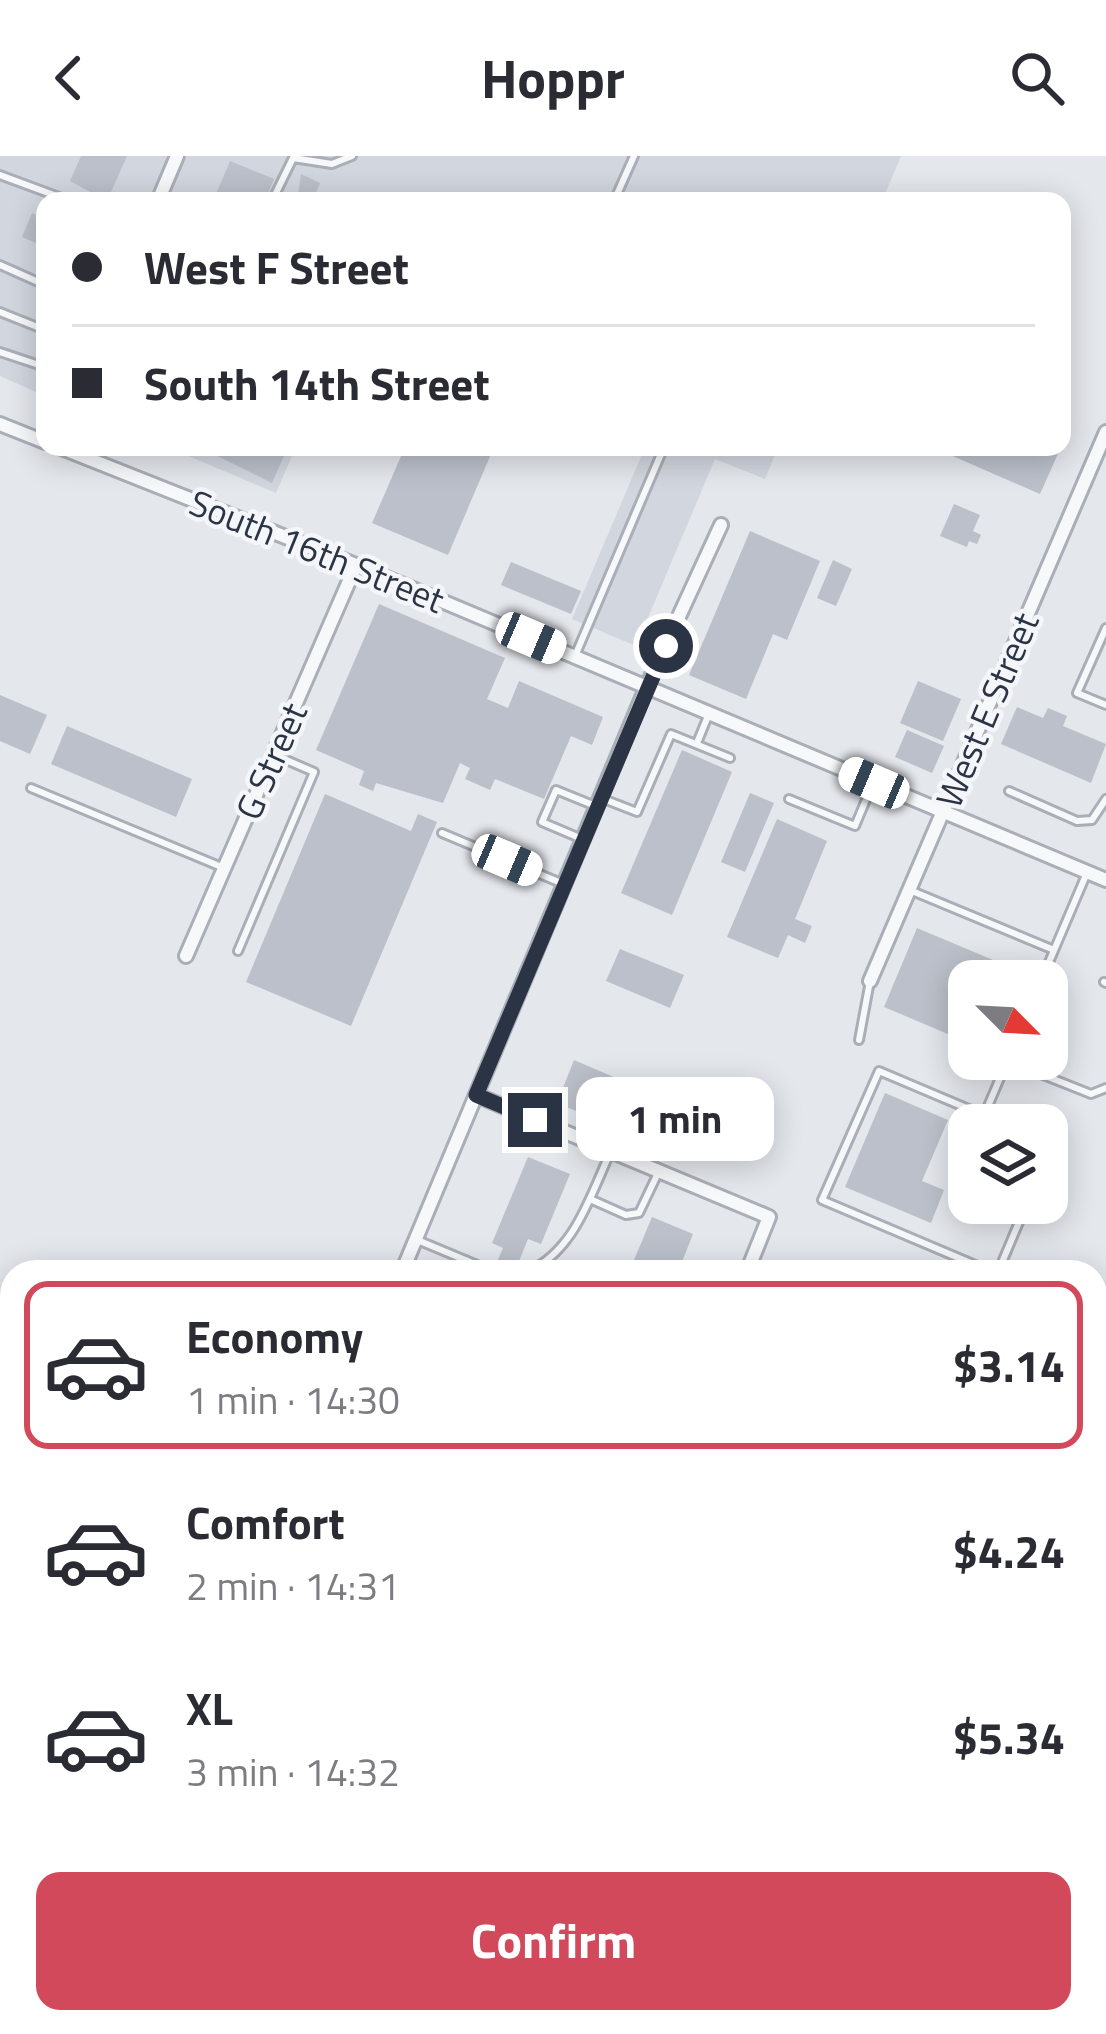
<!DOCTYPE html>
<html lang="en">
<head>
<meta charset="utf-8">
<style>
	body { margin:0; font-family:"Titillium Web",sans-serif; background:#f2f2f3; color:#2b2b33; height:100vh; display:flex; flex-direction:column; font-size:45px; white-space:nowrap }
	* { box-sizing:border-box; margin:0 }
	p { font-size:39px; color:#7c7c81 }
	.icon { flex:none; width:66px; height:66px; fill:none; stroke:currentColor; stroke-width:2; stroke-linecap:round; stroke-linejoin:round }
	.map { position:relative; flex:1; overflow:hidden }
	.panel { position:absolute; left:0px; top:1104px; width:1107px; height:774px; display:flex; flex-direction:column; background:#fff; border-radius:36px 36px 0 0; box-shadow:0 6px 30px #0003 }
	.panel>* { flex:none }
	.banner { position:absolute; left:36px; top:36px; width:1035px; height:264px; border-radius:24px; box-shadow:0 6px 30px #0003; display:grid; align-content:center; height:264px; padding:0 36px; background:#fff }
	.needle { width:78px; rotate:114deg }
	.controls { position:absolute; left:948px; top:804px; display:grid; gap:24px }
	.controls a { display:grid; place-items:center; width:120px; height:120px; border-radius:24px; background:#fff; box-shadow:0 6px 30px #0003; font-size:60px }
	.end { position:absolute; width:54px; height:54px; margin:-27px; border:15px solid #2b3445; background:#fff; box-shadow:0 0 0 6px #fff }
	.from { border-radius:50% }
	.bubble { position:absolute; height:84px; border-radius:24px; background:#fff; box-shadow:0 6px 30px #0003; font-size:39px; font-weight:700; line-height:84px; text-align:center }
	.car { position:absolute; width:36px; height:72px; margin:-36px -18px; border-radius:15px; box-shadow:0 0 9px 3px #0007; background:linear-gradient(#fff 24%,#345 0 40%,#fff 0 76%,#345 0 86%,#fff 0) }
	.banner b { display:flex; align-items:center; gap:42px; height:114px; font-size:45px }
	.banner b+b { border-top:3px solid #e1e1e2 }
	.banner i { width:30px; height:30px; background:#2b2b33 }
	ul { padding:21px 0 0; list-style:none }
	li { display:flex; align-items:center; gap:36px; height:168px; margin:0 24px 18px; padding:0 12px; border:6px solid transparent; border-radius:24px }
	li div { flex:1 }
	li b { display:block; font-size:45px }
	li em { font-style:normal; font-weight:700 }
	li.active { border-color:#d1495b }
	li>.icon { width:108px; height:108px; stroke-width:1.5 }
	.action { display:flex; gap:24px; margin-top:auto; padding:24px 36px }
	.action a { flex:1; height:138px; border-radius:24px; background:#d1495b; color:#fff; font-size:48px; font-weight:700; line-height:138px; text-align:center }
	header { display:flex; justify-content:space-between; align-items:center; height:156px; padding:0 36px; background:#fff; font-size:54px; font-weight:700 }
	.map>svg:first-child { display:block }
	.built { fill:#d2d6de }
	.lines { fill:none; stroke-linecap:round; stroke-linejoin:round }
	.river { stroke:#9fb4cc; stroke-width:27 }
	.building { fill:#bbc0ca }
	.lane-casing { stroke:#a9aeb7; stroke-width:12 }
	.street-casing { stroke:#a9aeb7; stroke-width:18 }
	.secondary-casing { stroke:#a9aeb7; stroke-width:24 }
	.highway-casing { stroke:#8b94a3; stroke-width:30 }
	.lane { stroke:#f7f8fa; stroke-width:6 }
	.street { stroke:#f7f8fa; stroke-width:12 }
	.secondary { stroke:#fff; stroke-width:18 }
	.highway { stroke:#fff; stroke-width:24 }
	.route { stroke:#2b3445; stroke-width:15 }
	.labels { text-anchor:middle; stroke-width:9; stroke-linejoin:round; paint-order:stroke }
	.street-label { font-size:36px; fill:#2b3445; stroke:#f4f6f9 }
</style>
</head>
<body>
<header><svg class="icon" aria-label="back" viewBox="0 0 24 24"><path d="M15 5l-7 7 7 7"/></svg>Hoppr<svg class="icon" aria-label="search" viewBox="0 0 24 24"><circle cx="10" cy="10" r="6"/><path d="M15 15l6 6"/></svg></header>
<div class="map">
<svg width="1106" height="1878" viewBox="0 0 1106 1878">
	<rect width="100%" height="100%" fill="#e4e7ec"/>
	<path class="built" d="M0,0H901L882,45H45V240L0,220Z
		M167,291H296L276,337Z
		M634,291H778L765,323L715,303L636,490L572,463L643,296Z
		M754,1866H980L1009,1878H749Z"/>
	<g class="lines">
		<path class="river" d="M0,1380L12,1372
			M1095,1737L1106,1739"/>
	</g>
	<path class="building" d="M81,0H127L107,45L70,25Z
		M230,5L274,23L265,45H232L216,38Z
		M301,18L320,27L313,45H297Z
		M32,57L45,62V91L22,81Z
		M199,291H288L272,327Z
		M405,291H494L448,399L372,367Z
		M932,291H1061L1040,338Z
		M954,348L980,359L973,375L981,379L977,388L969,385L967,391L940,380Z
		M750,375L820,405L787,484L773,478L746,543L689,519Z
		M833,404L852,413L836,450L817,442Z
		M511,406L581,435L571,458L501,429Z
		M379,448L505,502L487,543L508,552L519,525L603,561L592,589L571,580L544,643L495,623L490,634L465,623L470,612L460,607L443,647L376,627L373,635L359,629L364,615L316,594Z
		M918,525L961,543L943,585L900,567Z
		M0,539L47,559L30,598L0,585Z
		M1017,551L1043,562L1048,552L1067,560L1063,570L1106,588L1091,627L1001,588Z
		M67,570L192,623L176,661L51,608Z
		M907,574L944,590L932,617L895,601Z
		M682,594L732,616L672,759L621,737Z
		M750,637L774,647L745,716L721,706Z
		M325,638L411,675L418,658L437,666L351,870L246,826Z
		M777,663L827,685L795,763L812,770L805,787L788,779L778,802L727,781Z
		M917,772L1031,820L1029,825H969V887L884,851Z
		M620,793L684,819L670,852L606,825Z
		M574,904L637,931L619,973L557,947Z
		M885,937L948,964L922,1025L944,1034L931,1067L845,1031Z
		M528,1001L570,1018L541,1088L528,1083L515,1115L496,1108L503,1092L492,1087Z
		M652,1061L693,1078L678,1116H629Z
		M518,1866H568L561,1878H541Z
		M608,1866H698L692,1878H623L606,1871Z"/>
	<g class="lines">
		<defs>
			<path id="lane" d="M0,19L70,45
				M272,45L293,2L332,8L352,0
				M614,45L634,0
				M0,109L45,129
				M0,156L45,174
				M0,196L45,211
				M1106,472L1077,537L1106,549
				M575,500L664,291
				M697,587L708,560
				M31,632L224,712
				M1009,635L1077,665L1092,664L1106,643
				M601,642L637,656L671,578L730,602
				M789,643L855,670L873,627
				M442,677L561,727
				M582,683L542,666L556,634L593,649
				M912,735L1054,794
				M238,795L314,616L277,600
				M1041,825L1086,719
				M1104,826L1106,827
				M859,884L870,825
				M1027,903L1033,915L1091,938L1106,932
				M972,906L1001,918
				M983,959L879,915L822,1044L992,1116
				M980,969L1008,903
				M1047,1000V1001
				M590,1043L626,1059L639,1057L659,1015
				M415,1083L494,1116
				M461,1116L466,1104
				M527,1116C575,1095 590,1040 611,995
				M998,1116L1027,1047
				M0,1870L17,1878
				M56,1878L61,1866
				M713,1878L719,1866
				M784,1878L790,1866"/>
			<path id="street" d="M158,45L177,0
				M0,268L45,286
				M59,291L356,409L1106,724
				M186,800L356,409
				M870,825L1106,276
				M476,939L769,1061L747,1116
				M402,1116L647,530L721,369"/>
			<path id="secondary" d="M0,1593L12,1600
				M0,1820L12,1827
				M81,1866L102,1878
				M463,1866L483,1878"/>
			<path id="highway" d="M0,1684L12,1691
				M0,1736L12,1743
				M0,1756L12,1762
				M207,1866L229,1878
				M311,1866L332,1878"/>
		</defs>
		<use href="#lane" class="lane-casing"/>
		<use href="#street" class="street-casing"/>
		<use href="#secondary" class="secondary-casing"/>
		<use href="#highway" class="highway-casing"/>
		<use href="#lane" class="lane"/>
		<use href="#street" class="street"/>
		<use href="#secondary" class="secondary"/>
		<use href="#highway" class="highway"/>
	</g>
	<g class="lines">
		<path class="route" d="M535,964L476,939L666,490"/>
	</g>
	<g class="labels">
		<g class="street-label">
			<text transform="translate(317 395) rotate(22)" y="13">South 16th Street</text>
			<text transform="translate(987 554) rotate(-67)" y="13">West E Street</text>
			<text transform="translate(271 605) rotate(-66)" y="13">G Street</text>
		</g>
	</g>
</svg>
<div class="controls">
<a><svg class="needle" viewBox="-14 -14 28 28"><path d="M0-13l5 13h-10z" fill="#e53935"/><path d="M0 13l5-13h-10z" fill="#7c7c81"/></svg></a>
<a><svg class="icon" aria-label="layers" viewBox="0 0 24 24"><path d="M12 4l9 5-9 5-9-5zM3 14l9 5 9-5"/></svg></a>
</div>
<i class="end from" style="left:666px;top:490px"></i>
<i class="end" style="left:535px;top:964px"></i>
<div class="bubble" style="left:576px;top:921px;width:198px">1 min</div>
<i class="car" style="left:531px;top:482px;rotate:113deg"></i>
<i class="car" style="left:874px;top:627px;rotate:293deg"></i>
<i class="car" style="left:507px;top:704px;rotate:113deg"></i>
<div class="banner">
<b><i class="from"></i>West F Street</b>
<b><i></i>South 14th Street</b>
</div>
<section class="panel">
<ul>
<li class="active"><svg class="icon" aria-label="car" viewBox="0 0 24 24"><path d="M5 17H2v-5l4-1 3-4h7l3 4 3 1v5h-3M9 17h6M6 11h13"/><circle cx="7" cy="17" r="2"/><circle cx="17" cy="17" r="2"/></svg><div><b>Economy</b><p>1 min · 14:30</p></div><em>$3.14</em></li>
<li><svg class="icon" aria-label="car" viewBox="0 0 24 24"><path d="M5 17H2v-5l4-1 3-4h7l3 4 3 1v5h-3M9 17h6M6 11h13"/><circle cx="7" cy="17" r="2"/><circle cx="17" cy="17" r="2"/></svg><div><b>Comfort</b><p>2 min · 14:31</p></div><em>$4.24</em></li>
<li><svg class="icon" aria-label="car" viewBox="0 0 24 24"><path d="M5 17H2v-5l4-1 3-4h7l3 4 3 1v5h-3M9 17h6M6 11h13"/><circle cx="7" cy="17" r="2"/><circle cx="17" cy="17" r="2"/></svg><div><b>XL</b><p>3 min · 14:32</p></div><em>$5.34</em></li>
</ul>
<div class="action"><a>Confirm</a></div>
</section>
</div>
</body>
</html>
